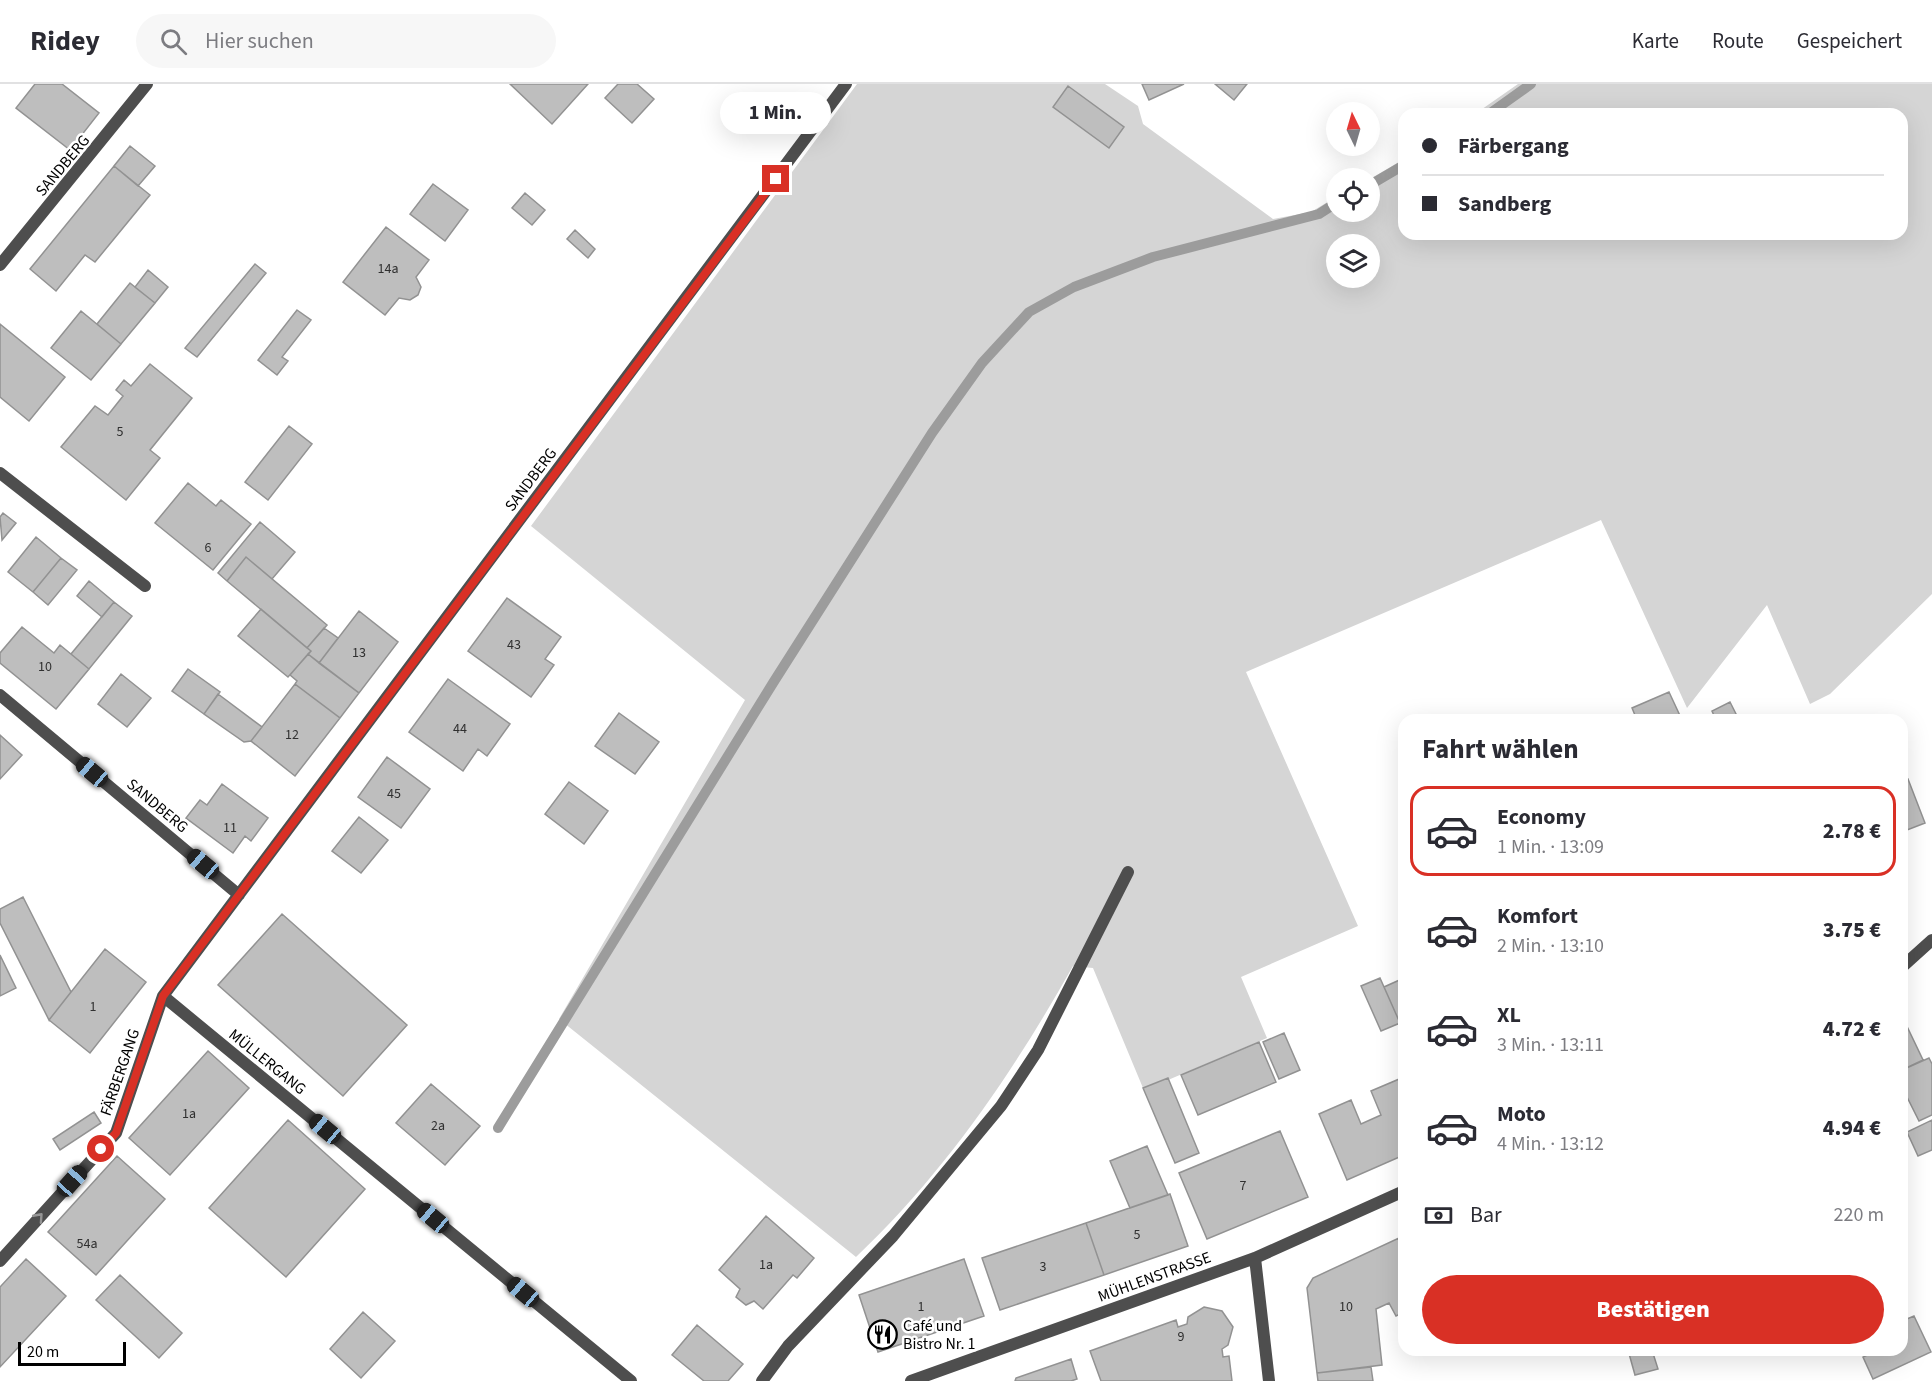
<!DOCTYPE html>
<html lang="de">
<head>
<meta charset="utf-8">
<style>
	body { margin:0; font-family:"Source Sans 3",sans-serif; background:#f7f7f7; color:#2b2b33; height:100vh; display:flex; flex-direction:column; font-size:22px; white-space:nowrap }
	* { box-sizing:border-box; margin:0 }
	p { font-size:20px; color:#7c7c81 }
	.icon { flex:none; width:33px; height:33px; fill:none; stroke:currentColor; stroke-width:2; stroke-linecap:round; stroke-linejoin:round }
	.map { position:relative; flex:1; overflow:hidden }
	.panel { position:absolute; left:1398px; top:630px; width:510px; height:642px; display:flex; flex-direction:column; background:#fff; border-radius:18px; box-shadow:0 6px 24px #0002 }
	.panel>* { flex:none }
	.hud { position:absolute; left:1398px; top:24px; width:510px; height:132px; border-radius:18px; box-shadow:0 6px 24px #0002; display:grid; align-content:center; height:132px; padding:0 24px; background:#fff }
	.needle { width:39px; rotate:355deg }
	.tools { position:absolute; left:1326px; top:18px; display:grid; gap:12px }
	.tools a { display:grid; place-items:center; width:54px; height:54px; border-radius:50%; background:#fff; box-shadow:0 6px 24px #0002; font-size:30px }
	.scale { position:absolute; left:18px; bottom:15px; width:108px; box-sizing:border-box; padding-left:6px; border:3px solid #000; border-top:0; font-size:16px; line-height:21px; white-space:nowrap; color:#000; -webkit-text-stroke:4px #fff; paint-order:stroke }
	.end { position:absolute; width:27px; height:27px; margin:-14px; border:8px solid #d93025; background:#fff; box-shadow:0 0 0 3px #fff }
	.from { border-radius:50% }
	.bubble { position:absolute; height:42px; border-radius:21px; background:#fff; box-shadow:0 6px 24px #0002; font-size:20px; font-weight:800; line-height:42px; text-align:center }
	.car { position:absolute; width:18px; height:36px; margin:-18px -9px; border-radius:8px; box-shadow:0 0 4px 2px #0007; background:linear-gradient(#222 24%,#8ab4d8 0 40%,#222 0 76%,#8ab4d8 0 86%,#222 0) }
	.hud b { display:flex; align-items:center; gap:21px; height:57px; font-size:22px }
	.hud b+b { border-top:2px solid #e1e1e2 }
	.hud i { width:15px; height:15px; background:#2b2b33 }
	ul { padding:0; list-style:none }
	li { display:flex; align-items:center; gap:18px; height:90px; margin:0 12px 9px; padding:0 12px; border:3px solid transparent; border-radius:18px }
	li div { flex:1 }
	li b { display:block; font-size:22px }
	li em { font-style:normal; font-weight:800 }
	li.selected { border-color:#d93025 }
	li>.icon { width:54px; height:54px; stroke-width:1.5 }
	h2 { padding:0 24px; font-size:27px; line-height:72px }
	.pay { display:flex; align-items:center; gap:15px; height:66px; padding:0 24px; font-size:22px }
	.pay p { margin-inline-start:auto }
	.action { display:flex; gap:12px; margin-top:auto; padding:12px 24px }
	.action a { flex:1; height:69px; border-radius:36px; background:#d93025; color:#fff; font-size:24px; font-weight:800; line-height:69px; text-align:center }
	header { display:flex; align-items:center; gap:36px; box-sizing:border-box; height:84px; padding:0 30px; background:#fff; border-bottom:2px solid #e1e1e2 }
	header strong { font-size:28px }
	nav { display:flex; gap:33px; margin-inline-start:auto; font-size:21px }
	.search { width:420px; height:54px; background:#f7f7f7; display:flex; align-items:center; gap:15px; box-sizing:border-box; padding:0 21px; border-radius:33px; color:#7c7c81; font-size:22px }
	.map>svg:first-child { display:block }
	.green { fill:#d5d5d5; fill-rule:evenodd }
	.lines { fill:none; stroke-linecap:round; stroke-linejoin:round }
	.stream { stroke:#9c9c9c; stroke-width:10 }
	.building { fill:#bebebe; stroke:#929292; stroke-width:1.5 }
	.service { stroke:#4e4e4e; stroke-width:12 }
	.minor { stroke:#4e4e4e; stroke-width:12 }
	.oneway { stroke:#959595 }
	.route { stroke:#d93025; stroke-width:8 }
	.labels { text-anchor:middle; stroke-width:5; stroke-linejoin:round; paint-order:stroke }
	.number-label { font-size:14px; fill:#303030 }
	.street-label { font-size:16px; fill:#000; stroke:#fff }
	.poi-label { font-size:16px; fill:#000; stroke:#fff; text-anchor:start }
</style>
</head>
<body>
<header>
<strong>Ridey</strong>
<div class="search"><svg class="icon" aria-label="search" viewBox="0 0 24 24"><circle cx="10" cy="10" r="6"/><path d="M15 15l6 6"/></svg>Hier suchen</div>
<nav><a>Karte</a><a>Route</a><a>Gespeichert</a></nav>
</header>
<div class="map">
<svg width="1932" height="1297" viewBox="0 0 1932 1297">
	<rect width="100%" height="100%" fill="#fff"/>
	<path class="green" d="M857,0H1105L1138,22L1143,40L1273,135L1311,128L1336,113V128H1370V95L1404,75V150H1902V30H1475L1518,0H1932V510L1830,610L1810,620L1767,521L1687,624L1601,436L1246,588L1358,842L1241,893L1267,954L1168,996L1167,994L1143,1004L1093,884L1073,882C1014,987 944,1090 856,1173L559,935L745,616L531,442ZM1336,160H1370V194H1336Z"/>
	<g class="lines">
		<path class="stream" d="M1489,30L1531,0
			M1370,101L1404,81
			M498,1044L773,599L932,349L982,279L1029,228L1074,203L1153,173L1319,130L1336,119"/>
	</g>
	<path class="building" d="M35,0H62L99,29L70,66L16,24Z
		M510,0H588L552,40Z
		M618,0H637L654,15L632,39L605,14Z
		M1142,0H1184L1149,16Z
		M1215,0H1247L1234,16Z
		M1068,2L1124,43L1109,64L1053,23Z
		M130,62L155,82L138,102L114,82Z
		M114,82L150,111L95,178L85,171L56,207L30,185Z
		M433,100L468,126L445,157L410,130Z
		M525,109L545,126L532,141L512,124Z
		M386,143L429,176L416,193L421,203L418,211L410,216L399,214L385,231L343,198Z
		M575,146L595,165L588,174L567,155Z
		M255,180L266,189L197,273L185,264Z
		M148,186L168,203L155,219L135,203Z
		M130,199L155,219L121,260L97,240Z
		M297,226L311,236L282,273L288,277L277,291L258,276Z
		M81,227L121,260L91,296L51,264Z
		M0,240L65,293L29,337L0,313Z
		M150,280L192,314L150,366L160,374L126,416L61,363L95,322L108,331L123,312L116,306L124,296L131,302Z
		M289,342L312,360L268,416L245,398Z
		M188,399L216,422L221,416L251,440L213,486L155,439Z
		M3,429L16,439L2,456L0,433Z
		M260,438L295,468L272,495L246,473L227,497L218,489Z
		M36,453L61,474L33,508L8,488Z
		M246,473L327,541L307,564L227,497Z
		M61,474L77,486L48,521L33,508Z
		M89,497L114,518L102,533L77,512Z
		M507,514L561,553L545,575L554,581L531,613L468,567Z
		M114,518L132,532L89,585L71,570Z
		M261,525L311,567L288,593L238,552Z
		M359,527L398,558L359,609L319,579Z
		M22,543L54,569L60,561L89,585L56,625L0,579V569Z
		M324,544L338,554L319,579L308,570L311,567L307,564Z
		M308,570L359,609L340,634L295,600L297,597L290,591Z
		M188,585L220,608L204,630L172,607Z
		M121,590L151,614L127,643L98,620Z
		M448,595L510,640L487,672L478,665L463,687L409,648Z
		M295,600L340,634L295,692L251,657Z
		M1669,608L1682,636H1637L1632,624Z
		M218,610L262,643L251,657L244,658L204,630Z
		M1730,618L1737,632L1729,636H1716L1712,627Z
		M619,629L659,658L635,690L595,662Z
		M0,651L22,671L0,695Z
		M387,673L430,705L401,744L358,713Z
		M1908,695L1925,739L1902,748V698Z
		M569,698L608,727L584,760L545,730Z
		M222,700L268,734L251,757L245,752L233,769L186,734L200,716L207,721Z
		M359,733L388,756L361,789L332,767Z
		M23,813L71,908L49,936L0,839V825Z
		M282,830L407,941L343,1012L218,901Z
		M105,865L146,898L90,969L49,936Z
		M0,871L16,904L0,912Z
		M1380,894L1400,939L1381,947L1361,902Z
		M1404,894V948L1384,903Z
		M1902,932L1923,976L1902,986Z
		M1284,949L1300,986L1279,995L1263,958Z
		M1259,958L1276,998L1198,1031L1181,991Z
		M208,967L249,1004L170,1091L129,1054Z
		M1929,974L1932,980V1031L1919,1037L1902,1003V986Z
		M1404,993V1071L1347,1096L1319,1030L1351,1016L1361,1040L1381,1031L1371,1007Z
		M1168,994L1199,1069L1175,1079L1143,1004Z
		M431,1000L480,1042L445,1081L396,1039Z
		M94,1028L101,1039L60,1066L53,1055Z
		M288,1036L365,1105L286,1193L209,1124Z
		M1932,1036V1066L1918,1072L1907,1048Z
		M1280,1047L1308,1113L1207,1155L1179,1089Z
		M1147,1062L1168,1111L1130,1124L1110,1077Z
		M117,1072L165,1115L96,1191L48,1148Z
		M1170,1110L1188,1162L1104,1191L1086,1139Z
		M766,1132L814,1174L797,1194L793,1191L763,1225L754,1217L746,1221L736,1213L740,1205L719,1186Z
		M1086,1139L1104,1191L1000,1226L982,1174Z
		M1399,1154L1404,1164V1228L1396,1232L1389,1219L1376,1225L1382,1281L1317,1289L1307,1204L1313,1194Z
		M26,1175L66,1212L0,1283V1203Z
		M964,1175L984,1232L878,1268L859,1211Z
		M120,1191L182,1249L159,1274L96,1216Z
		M1204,1223L1222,1227L1233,1243L1228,1261L1222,1265L1223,1273L1229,1272L1232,1297H1101L1090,1267L1176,1236L1178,1243L1187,1240L1188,1233Z
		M363,1228L395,1257L361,1294L330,1265Z
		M1914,1232L1931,1268L1873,1295L1863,1273L1878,1266H1902V1237Z
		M697,1241L743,1280L728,1297H704L672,1271Z
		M1628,1266H1652L1658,1285L1635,1291Z
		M1071,1275L1077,1295L1071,1297H1015L1016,1294Z
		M1371,1283L1373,1297H1318L1317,1289Z"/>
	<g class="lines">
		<path class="service" d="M0,389L145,502
			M762,1297L788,1262L893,1152L1001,1022L1038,966L1128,788"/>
		<path class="minor" d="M0,181L147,0
			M0,611L239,811
			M1902,883L1932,856
			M163,912L631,1297
			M1255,1174L1269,1297
			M0,1177L116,1049L163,912L846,0
			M911,1297L1255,1174L1404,1107"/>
	</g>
	<defs><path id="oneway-chevron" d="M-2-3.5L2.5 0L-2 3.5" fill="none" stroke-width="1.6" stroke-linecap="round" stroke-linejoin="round" transform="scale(1.5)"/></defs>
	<use class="oneway" href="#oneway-chevron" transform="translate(39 1133) rotate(-48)"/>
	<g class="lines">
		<path class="route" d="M101,1065L116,1049L163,912L776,95"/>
	</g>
	<defs>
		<symbol id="restaurant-ring" viewBox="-11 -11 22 22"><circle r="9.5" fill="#fff" stroke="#000" stroke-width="1.5"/><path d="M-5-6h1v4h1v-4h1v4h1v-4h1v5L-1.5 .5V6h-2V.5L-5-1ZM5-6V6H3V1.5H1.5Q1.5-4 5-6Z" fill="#000"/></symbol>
	</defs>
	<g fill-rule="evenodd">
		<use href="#restaurant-ring" x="866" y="1234" width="33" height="33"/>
	</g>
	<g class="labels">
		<g class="number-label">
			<text x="388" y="189">14a</text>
			<text x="120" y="352">5</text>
			<text x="208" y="468">6</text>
			<text x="514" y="565">43</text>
			<text x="359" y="573">13</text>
			<text x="45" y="587">10</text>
			<text x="460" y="649">44</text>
			<text x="292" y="655">12</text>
			<text x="394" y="714">45</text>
			<text x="230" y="748">11</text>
			<text x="93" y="927">1</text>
			<text x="189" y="1034">1a</text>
			<text x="438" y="1046">2a</text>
			<text x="1243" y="1106">7</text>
			<text x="1137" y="1155">5</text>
			<text x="87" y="1164">54a</text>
			<text x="766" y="1185">1a</text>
			<text x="1043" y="1187">3</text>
			<text x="921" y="1227">1</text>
			<text x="1346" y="1227">10</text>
			<text x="1181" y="1257">9</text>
		</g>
		<g class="street-label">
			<text transform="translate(62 81) rotate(-50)" y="6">SANDBERG</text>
			<text transform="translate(530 395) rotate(-53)" y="6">SANDBERG</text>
			<text transform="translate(158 721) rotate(40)" y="6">SANDBERG</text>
			<text transform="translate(268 977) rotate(39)" y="6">MÜLLERGANG</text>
			<text transform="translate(119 988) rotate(-71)" y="6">FÄRBERGANG</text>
			<text transform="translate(1154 1192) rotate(-20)" y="6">MÜHLENSTRASSE</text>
		</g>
		<g class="poi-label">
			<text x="903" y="1247">Café und<tspan x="903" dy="18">Bistro Nr. 1</tspan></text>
		</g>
	</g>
</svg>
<div class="tools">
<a><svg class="needle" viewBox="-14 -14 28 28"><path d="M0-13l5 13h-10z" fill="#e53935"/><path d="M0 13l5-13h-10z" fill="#7c7c81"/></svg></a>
<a><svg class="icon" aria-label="locate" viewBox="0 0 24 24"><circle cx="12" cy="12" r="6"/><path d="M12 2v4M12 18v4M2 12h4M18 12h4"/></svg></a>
<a><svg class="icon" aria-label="layers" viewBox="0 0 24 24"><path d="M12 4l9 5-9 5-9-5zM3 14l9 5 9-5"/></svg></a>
</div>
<div class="scale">20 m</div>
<i class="end from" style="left:101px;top:1065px"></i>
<i class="end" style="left:776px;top:95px"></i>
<div class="bubble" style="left:720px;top:8px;width:111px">1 Min.</div>
<i class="car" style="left:92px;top:688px;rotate:310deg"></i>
<i class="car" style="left:203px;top:780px;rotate:310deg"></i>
<i class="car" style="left:325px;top:1045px;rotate:310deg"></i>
<i class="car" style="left:72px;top:1097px;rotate:42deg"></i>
<i class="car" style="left:433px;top:1134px;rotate:310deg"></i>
<i class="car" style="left:523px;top:1208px;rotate:310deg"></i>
<div class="hud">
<b><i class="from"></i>Färbergang</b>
<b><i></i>Sandberg</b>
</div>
<section class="panel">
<h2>Fahrt wählen</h2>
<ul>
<li class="selected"><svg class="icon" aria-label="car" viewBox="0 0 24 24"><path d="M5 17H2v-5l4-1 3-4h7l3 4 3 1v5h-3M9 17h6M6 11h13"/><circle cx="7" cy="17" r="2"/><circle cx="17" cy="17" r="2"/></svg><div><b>Economy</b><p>1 Min. · 13:09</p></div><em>2.78 €</em></li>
<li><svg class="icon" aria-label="car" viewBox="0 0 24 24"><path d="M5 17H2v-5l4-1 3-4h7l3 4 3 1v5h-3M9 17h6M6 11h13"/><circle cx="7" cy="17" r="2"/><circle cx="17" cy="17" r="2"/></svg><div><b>Komfort</b><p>2 Min. · 13:10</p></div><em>3.75 €</em></li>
<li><svg class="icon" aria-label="car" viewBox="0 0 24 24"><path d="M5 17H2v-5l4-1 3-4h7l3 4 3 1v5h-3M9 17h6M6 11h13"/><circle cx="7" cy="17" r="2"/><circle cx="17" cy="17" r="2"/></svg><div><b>XL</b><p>3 Min. · 13:11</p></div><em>4.72 €</em></li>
<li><svg class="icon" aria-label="car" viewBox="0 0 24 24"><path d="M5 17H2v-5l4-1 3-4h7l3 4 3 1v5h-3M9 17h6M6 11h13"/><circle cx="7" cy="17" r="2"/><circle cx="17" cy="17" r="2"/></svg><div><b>Moto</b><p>4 Min. · 13:12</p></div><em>4.94 €</em></li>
</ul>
<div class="pay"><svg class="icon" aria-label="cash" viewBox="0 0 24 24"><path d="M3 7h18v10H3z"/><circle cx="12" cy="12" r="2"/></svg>Bar<p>220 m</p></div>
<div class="action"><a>Bestätigen</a></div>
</section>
</div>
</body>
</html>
